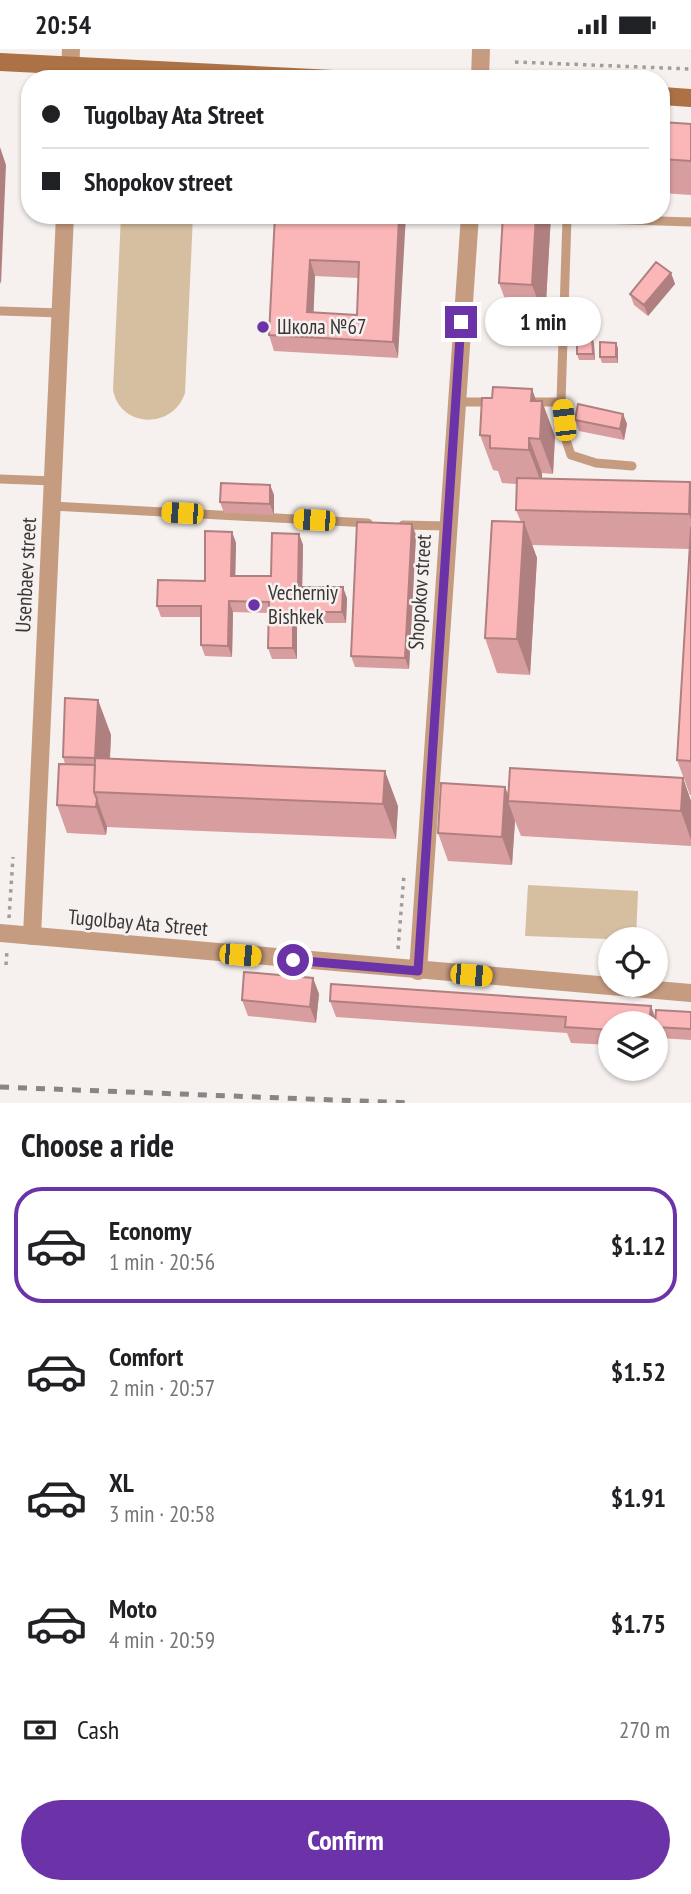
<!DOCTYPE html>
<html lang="en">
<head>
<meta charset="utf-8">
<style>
	body { margin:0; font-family:"PT Sans Narrow",sans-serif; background:#f6f6f6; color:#202124; height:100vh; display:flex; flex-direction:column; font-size:26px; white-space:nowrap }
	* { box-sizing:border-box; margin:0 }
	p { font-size:23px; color:#757577 }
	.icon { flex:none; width:38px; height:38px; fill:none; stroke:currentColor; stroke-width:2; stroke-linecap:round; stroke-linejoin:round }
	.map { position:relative; height:1054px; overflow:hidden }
	.details { display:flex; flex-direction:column; background:#fff; flex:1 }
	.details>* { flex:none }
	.top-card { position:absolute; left:21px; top:21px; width:649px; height:154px; border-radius:28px; box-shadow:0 2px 5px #0004; display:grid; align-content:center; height:154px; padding:0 21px; background:#fff }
	.buttons { position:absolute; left:598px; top:878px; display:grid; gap:14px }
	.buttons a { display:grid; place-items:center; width:70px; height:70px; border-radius:50%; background:#fff; box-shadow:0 2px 5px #0004; font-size:35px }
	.end { position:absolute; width:32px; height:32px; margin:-16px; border:9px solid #6c33a9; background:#fff; box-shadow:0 0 0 4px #fff }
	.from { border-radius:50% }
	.bubble { position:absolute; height:49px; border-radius:24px; background:#fff; box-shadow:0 2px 5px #0004; font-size:23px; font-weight:600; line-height:49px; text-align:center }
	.car { position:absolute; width:21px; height:42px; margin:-21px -10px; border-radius:9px; box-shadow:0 0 5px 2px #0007; background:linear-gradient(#f5c518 24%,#345 0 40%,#f5c518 0 76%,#345 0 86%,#f5c518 0) }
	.top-card b { display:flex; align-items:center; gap:24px; height:66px; font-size:26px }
	.top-card b+b { border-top:2px solid #e0e0e0 }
	.top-card i { width:18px; height:18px; background:#202124 }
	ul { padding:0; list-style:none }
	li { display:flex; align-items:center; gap:21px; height:116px; margin:0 14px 10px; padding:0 7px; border:4px solid transparent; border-radius:28px }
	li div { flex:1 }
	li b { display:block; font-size:26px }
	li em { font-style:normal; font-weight:600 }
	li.active { border-color:#6c33a9 }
	li>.icon { width:63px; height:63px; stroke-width:1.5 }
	h2 { padding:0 21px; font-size:32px; line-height:84px }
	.pay { display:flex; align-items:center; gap:18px; height:77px; padding:0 21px; font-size:26px }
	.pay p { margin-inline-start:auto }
	.button { display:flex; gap:14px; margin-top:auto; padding:14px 21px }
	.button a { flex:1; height:80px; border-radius:42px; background:#6c33a9; color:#fff; font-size:28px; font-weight:600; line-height:80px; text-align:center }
	.status { display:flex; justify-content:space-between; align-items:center; height:49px; padding:0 35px; background:#fff; direction:ltr }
	.status svg { height:19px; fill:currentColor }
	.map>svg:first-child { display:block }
	.pitch { fill:#d5bfa0 }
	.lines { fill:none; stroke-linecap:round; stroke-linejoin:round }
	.path { stroke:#a19d9c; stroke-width:3.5; stroke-dasharray:3.5 5; stroke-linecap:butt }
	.service { stroke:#c59c80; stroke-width:9 }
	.minor { stroke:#c59c80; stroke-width:18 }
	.tertiary { stroke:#c59c80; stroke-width:18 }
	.secondary { stroke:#ac7246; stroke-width:18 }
	.rail { stroke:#898584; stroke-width:5; stroke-dasharray:9 9; stroke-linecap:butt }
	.wall { fill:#d89d9e; fill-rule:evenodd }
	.shaded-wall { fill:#b08081 }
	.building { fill:#fbb7b8; stroke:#b08081; stroke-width:2; fill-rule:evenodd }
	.route { stroke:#6c33a9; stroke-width:9 }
	.poi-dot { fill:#6c33a9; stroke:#f6f0ee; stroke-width:2.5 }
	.labels { text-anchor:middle; stroke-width:5; stroke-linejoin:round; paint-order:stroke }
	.poi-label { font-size:21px; fill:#383636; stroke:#f6f0ee; text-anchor:start }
	.street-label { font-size:21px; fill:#383636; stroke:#f6f0ee }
</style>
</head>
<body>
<div class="status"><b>20:54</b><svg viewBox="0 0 49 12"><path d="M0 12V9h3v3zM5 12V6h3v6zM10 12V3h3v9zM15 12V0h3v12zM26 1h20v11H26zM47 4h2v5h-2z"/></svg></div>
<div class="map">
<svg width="691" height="1054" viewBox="0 0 691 1054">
	<rect width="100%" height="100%" fill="#f6f0ee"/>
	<path class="pitch" d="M121,166H193L185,344C173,381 120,379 113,341Z
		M528,836L638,842L636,891L525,887Z"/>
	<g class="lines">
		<path class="path" d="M515,13L691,20
			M9,869L13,808
			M398,900L404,826
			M6,916L7,901"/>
		<path class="service" d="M0,262L61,264
			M456,353H491
			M533,353H561L567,169L691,173
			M561,353L565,388L571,406L596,414L632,417
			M0,430L53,432
			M52,457L368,474
			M403,476L448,477"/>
		<path class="minor" d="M70,30L71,0
			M32,887L65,166"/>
		<path class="tertiary" d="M480,30L481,0
			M0,884L691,944
			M418,922L470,166"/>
		<path class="secondary" d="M0,13L333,30
			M662,47L691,49"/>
		<path class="rail" d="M0,1038L412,1054"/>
	</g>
	<path class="wall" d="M662,73L691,75V146L662,144Z
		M275,166H352L398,309L274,302L269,286ZM315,227L359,229L357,266L313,264Z
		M503,166H551L545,271L512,269L499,234Z
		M671,224L675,235L648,267L634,256L630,245Z
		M592,289L594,295L595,311H579L577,305Z
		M618,299V314H602L600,308Z
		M532,340L536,352L555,387L553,425L542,424V430L690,433L691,436V746H690L677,711L690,500L532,496L537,509L530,626L497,624L485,589L521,473L516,461L517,435L502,434L498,422L493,421L480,386L492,349Z
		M623,365L627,375L624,391L579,382L575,371Z
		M270,436L274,446V466L224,464L220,453Z
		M232,483L236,494L235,527H271L299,485L303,496L302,538L347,549L346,574H297V610H272L268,599L269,564L233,563L232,608L205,607L201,596V568H161L157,557L205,532Z
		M416,486L409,620L355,618L351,607Z
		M98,651L111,686L110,710L398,757L396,790L107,778L106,786L67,784L57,756L65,715L63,708Z
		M683,729L691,752V797L521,787L515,772L512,816L448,812L438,784L508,746Z
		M313,929L319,945L316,974L248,967L242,951Z
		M330,952L651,957L656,970L691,963V991L659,989L656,981V975H611V996L571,994L567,984L336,968Z"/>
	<path class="shaded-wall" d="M0,98L6,116L1,235L0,232Z
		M402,166H406L398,309L393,293L399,169Z
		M536,166H551L545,271L532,236Z
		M310,211L315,227L313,279L307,263Z
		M671,224L675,235L648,267L644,256Z
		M592,289L594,295L595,311L593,305Z
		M616,294L618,299V314L616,308Z
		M532,340L541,365L542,352L555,387L553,425L540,390L531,352Z
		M623,365L627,375L624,391L620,380Z
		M529,389L542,424V436L529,401Z
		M690,433L691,436V470L689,465Z
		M270,436L274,446V466L270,455Z
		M524,473L537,509L530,626L517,590Z
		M412,475L416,486L409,620L405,609Z
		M232,483L236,494L235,538L231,527Z
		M299,485L303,496L302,549L298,538Z
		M343,538L347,549L346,574L342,563Z
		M229,552L233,563L232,608L228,597Z
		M293,563L297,574V610L293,599Z
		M98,651L111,686L108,745L95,709Z
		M385,722L398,757L396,790L383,755Z
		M683,729L691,752V791L681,762Z
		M505,738L511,752H508L515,772L512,816L502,788Z
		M97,750L107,778L106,786L96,758Z
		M313,929L319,945L316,974L310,958Z
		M651,957L656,973V975H649Z"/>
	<path class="building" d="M662,73L691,75V112L662,110Z
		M275,166H352L399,169L393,293L269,286ZM310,211L359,213L357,266L307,263Z
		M374,166H402L401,174L399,169L374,167Z
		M503,166H536L532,236L499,234Z
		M656,213L671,224L644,256L630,245Z
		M577,289H592L593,305H577Z
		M600,293L616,294V308H600Z
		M493,338L532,340L531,352H542L540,390L529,389V401L490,399V387L480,386L482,349H492Z
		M578,355L623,365L620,380L575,371Z
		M517,429L690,433L689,465L516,461Z
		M221,434L270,436V455L220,453Z
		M492,472L524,473L517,590L485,589Z
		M357,473L412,475L405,609L351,607Z
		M691,478V712L677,711Z
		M205,482L232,483L231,527H271L272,484L299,485L298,538H343L342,563H293V599H268L269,553L229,552L228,597L201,596V557H157L158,531L205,532Z
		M65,649L98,651L95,709L63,708Z
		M95,709L385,722L383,755L94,743Z
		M59,715L95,716L94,743L97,750L96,758L57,756Z
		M510,719L683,729L681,762L508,752Z
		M441,734L505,738L502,788L438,784Z
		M244,923L313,929L310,958L242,951Z
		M331,935L651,957L649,975H611V981L565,978L566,968L330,952Z
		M656,961L691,963V980L656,978V975H655Z"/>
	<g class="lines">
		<path class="route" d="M293,911L418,922L461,273"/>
	</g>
	<g class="poi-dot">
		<circle cx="263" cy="278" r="7"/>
		<circle cx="254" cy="556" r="7"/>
	</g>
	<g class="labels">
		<g class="poi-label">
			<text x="277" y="285">Школа №67</text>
			<text x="268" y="551">Vecherniy<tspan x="268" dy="24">Bishkek</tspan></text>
		</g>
		<g class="street-label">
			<text transform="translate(26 526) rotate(-87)" y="7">Usenbaev street</text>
			<text transform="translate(420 543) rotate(-86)" y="7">Shopokov street</text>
			<text transform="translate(138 874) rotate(5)" y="7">Tugolbay Ata Street</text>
		</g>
	</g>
</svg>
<div class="buttons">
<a><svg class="icon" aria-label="locate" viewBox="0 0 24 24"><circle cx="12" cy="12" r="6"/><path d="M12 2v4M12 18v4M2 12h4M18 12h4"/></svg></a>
<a><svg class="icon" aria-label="layers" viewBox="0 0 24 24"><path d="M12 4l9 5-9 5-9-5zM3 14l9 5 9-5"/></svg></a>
</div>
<i class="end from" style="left:293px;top:911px"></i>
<i class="end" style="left:461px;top:273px"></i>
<div class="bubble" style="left:485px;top:248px;width:116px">1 min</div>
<i class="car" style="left:564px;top:371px;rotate:353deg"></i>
<i class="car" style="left:182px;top:464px;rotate:273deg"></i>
<i class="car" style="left:314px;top:471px;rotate:273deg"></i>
<i class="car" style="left:240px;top:906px;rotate:95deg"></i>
<i class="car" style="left:471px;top:926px;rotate:95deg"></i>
<div class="top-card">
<b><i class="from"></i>Tugolbay Ata Street</b>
<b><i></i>Shopokov street</b>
</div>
</div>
<section class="details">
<h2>Choose a ride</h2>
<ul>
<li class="active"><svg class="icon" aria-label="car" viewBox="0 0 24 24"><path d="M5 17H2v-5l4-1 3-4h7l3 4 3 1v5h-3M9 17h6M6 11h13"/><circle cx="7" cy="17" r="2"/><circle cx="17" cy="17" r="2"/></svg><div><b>Economy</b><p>1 min · 20:56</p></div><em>$1.12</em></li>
<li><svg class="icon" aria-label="car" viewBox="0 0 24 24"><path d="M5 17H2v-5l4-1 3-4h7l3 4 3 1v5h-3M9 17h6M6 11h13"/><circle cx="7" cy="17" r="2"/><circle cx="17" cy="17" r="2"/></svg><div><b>Comfort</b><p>2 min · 20:57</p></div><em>$1.52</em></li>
<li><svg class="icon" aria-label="car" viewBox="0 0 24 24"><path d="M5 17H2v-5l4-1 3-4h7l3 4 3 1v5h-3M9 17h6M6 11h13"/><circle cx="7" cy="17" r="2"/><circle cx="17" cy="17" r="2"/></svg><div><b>XL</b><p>3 min · 20:58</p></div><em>$1.91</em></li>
<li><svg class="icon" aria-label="car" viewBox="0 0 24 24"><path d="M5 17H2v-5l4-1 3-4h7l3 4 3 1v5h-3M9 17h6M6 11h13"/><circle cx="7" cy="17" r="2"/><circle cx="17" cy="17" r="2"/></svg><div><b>Moto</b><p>4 min · 20:59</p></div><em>$1.75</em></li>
</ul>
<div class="pay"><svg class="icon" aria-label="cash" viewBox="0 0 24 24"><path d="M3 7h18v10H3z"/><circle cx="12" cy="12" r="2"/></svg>Cash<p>270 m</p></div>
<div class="button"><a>Confirm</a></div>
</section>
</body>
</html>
